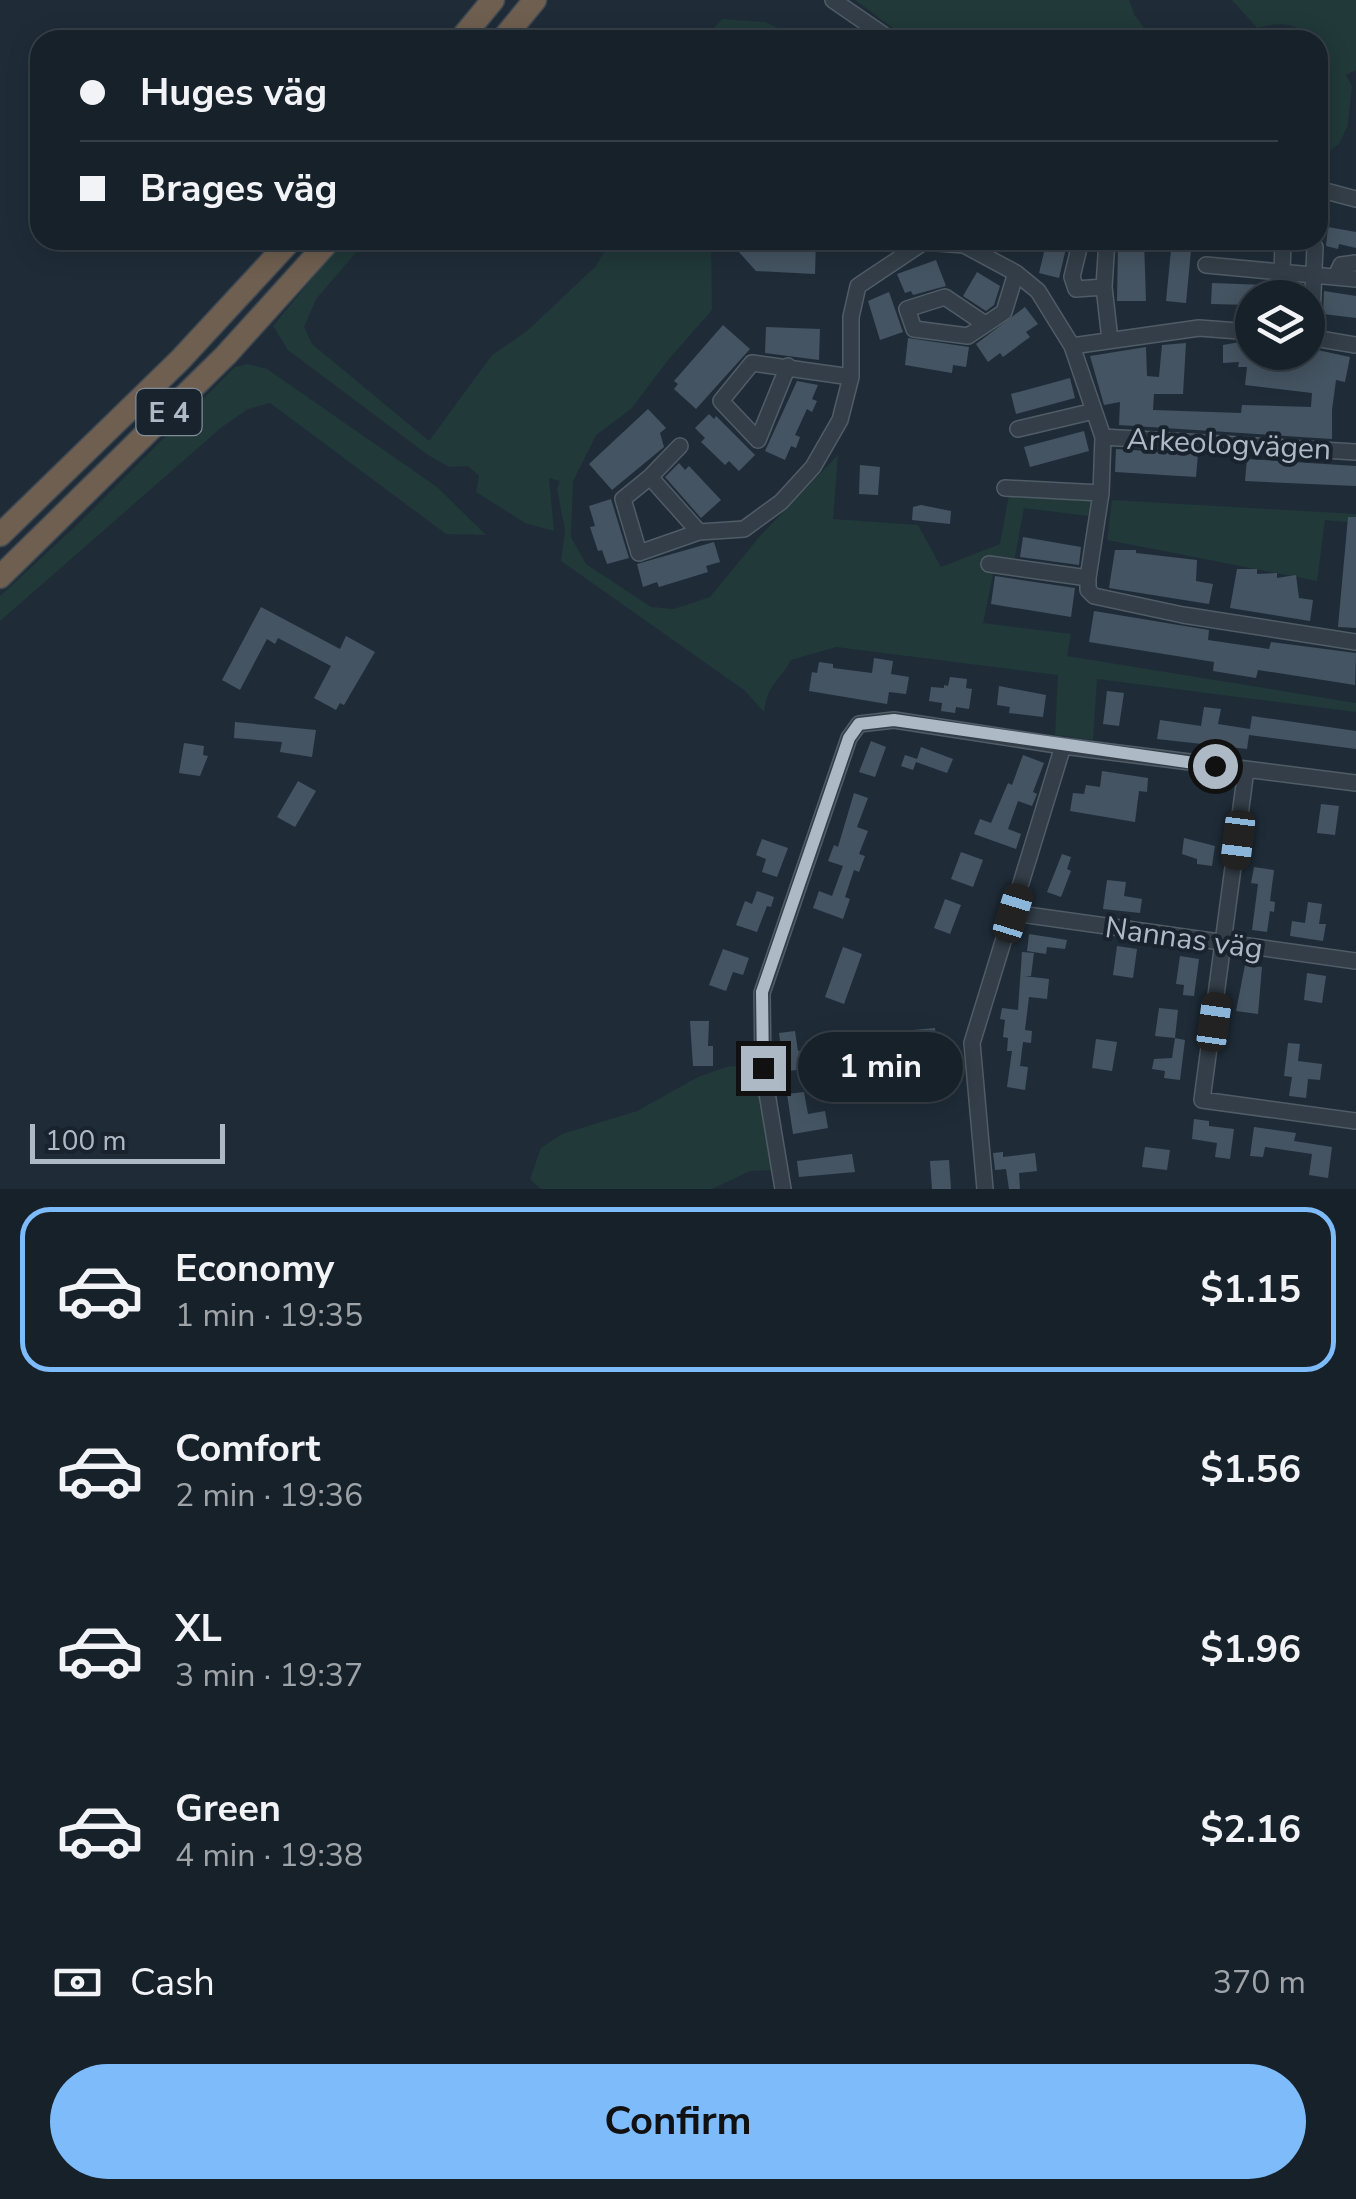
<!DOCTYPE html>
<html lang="en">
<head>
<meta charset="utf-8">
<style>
	body { margin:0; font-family:"Nunito Sans",sans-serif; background:#242e36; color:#f1f3f6; height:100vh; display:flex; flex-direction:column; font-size:38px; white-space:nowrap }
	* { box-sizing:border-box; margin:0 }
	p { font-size:32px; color:#9ea3a8 }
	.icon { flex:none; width:55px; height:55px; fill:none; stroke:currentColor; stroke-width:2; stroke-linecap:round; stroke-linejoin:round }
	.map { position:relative; height:1189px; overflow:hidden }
	.sheet { display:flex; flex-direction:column; background:#17212a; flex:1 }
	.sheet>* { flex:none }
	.guide { position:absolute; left:30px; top:30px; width:1298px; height:220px; border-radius:30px; box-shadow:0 5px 25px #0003,0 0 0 2px #363e47; display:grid; align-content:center; height:220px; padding:0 50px; background:#17212a }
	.tools { position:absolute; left:1235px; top:280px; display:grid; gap:20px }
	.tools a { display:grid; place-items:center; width:90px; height:90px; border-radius:50%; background:#17212a; box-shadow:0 5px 25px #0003,0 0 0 2px #363e47; font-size:50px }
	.scale { position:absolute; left:30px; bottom:25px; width:195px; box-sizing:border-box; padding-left:10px; border:5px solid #adb9c5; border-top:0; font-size:28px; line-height:35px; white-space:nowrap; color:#adb9c5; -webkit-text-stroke:8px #19232d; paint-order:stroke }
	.end { position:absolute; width:45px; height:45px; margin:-22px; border:12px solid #adb9c5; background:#111; box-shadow:0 0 0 5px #111 }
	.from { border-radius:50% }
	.bubble { position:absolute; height:70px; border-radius:35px; background:#17212a; box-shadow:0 5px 25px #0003,0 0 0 2px #363e47; font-size:32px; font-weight:700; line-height:70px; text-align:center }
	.car { position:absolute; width:30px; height:60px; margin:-30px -15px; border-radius:12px; box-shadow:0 0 8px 2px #0007; background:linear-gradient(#222 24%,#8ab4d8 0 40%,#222 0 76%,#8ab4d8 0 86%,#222 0) }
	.guide b { display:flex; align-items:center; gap:35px; height:95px; font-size:38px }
	.guide b+b { border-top:2px solid #363e47 }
	.guide i { width:25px; height:25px; background:#f1f3f6 }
	ul { padding:18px 0 0; list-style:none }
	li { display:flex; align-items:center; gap:30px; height:165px; margin:0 20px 15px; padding:0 30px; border:5px solid transparent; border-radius:30px }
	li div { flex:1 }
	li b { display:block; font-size:38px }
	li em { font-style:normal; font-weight:700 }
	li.current { border-color:#7dbbfb }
	li>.icon { width:90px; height:90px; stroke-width:1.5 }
	.pay { display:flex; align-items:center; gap:25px; height:110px; padding:0 50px; font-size:38px }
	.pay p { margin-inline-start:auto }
	.button { display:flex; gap:20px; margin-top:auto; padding:20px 50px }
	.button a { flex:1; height:115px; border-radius:60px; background:#7dbbfb; color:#111; font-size:40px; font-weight:700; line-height:115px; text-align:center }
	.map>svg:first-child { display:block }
	.green { fill:#213939 }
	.building { fill:#455462 }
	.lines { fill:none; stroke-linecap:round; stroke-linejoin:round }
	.minor-casing { stroke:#505c66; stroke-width:18 }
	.highway-casing { stroke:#3e4953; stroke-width:25 }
	.minor { stroke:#333e48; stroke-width:15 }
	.highway { stroke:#6f5f50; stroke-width:22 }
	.route { stroke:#adb9c5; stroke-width:12 }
	.labels { text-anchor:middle; stroke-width:8; stroke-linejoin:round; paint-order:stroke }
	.shield { fill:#19232d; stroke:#818c97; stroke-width:2.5 }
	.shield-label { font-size:28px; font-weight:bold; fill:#adb9c5 }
	.street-label { font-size:30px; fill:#adb9c5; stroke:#19232d }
</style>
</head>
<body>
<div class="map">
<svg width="1356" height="1189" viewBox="0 0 1356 1189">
	<rect width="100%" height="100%" fill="#1f2c38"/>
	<path class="green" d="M855,0H1129L1135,16L1154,40H909Z
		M1232,0H1356V70L1346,75L1352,86L1348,125L1339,144L1325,155L1318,179V40H1309C1295,20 1279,23 1257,28Z
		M722,19L765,22L805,40H703Z
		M344,240H367L316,299L304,327L312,344L429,441L492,355L527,331L596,266L607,247V240H711L712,310L668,360L631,409L596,435L573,481L571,537L586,564L651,607L674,609L710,597L760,536L838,455L833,519L918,525L941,567L1000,544L1009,494L1091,499L1088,516L1024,508L1014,562L986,557L982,566L994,570L983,623L1071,634L1067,656L1356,703V712L1097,679L1093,740L1055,735L1058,675L836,647L791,660C778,684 768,682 764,712L744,690L561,561L565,530L557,489L560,481L549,478L554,531L525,523L476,492L479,476L468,466L449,467L428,455L288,350L273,326Z
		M247,364L267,369L437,487L486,535L446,534L270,403L248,409L222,427L0,621V596L79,523L235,367Z
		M1112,500L1356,514V523L1325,520L1317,581L1107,540Z
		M729,1066L763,1069L780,1170L750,1171L712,1189H541L530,1179L541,1148L562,1134L637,1111L698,1077Z"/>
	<path class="building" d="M1328,227L1356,232V248L1339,244L1338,249L1326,246Z
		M728,240H816L815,274L756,271Z
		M1047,240H1068L1059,278L1039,273Z
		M1144,240L1146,301H1117L1118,241Z
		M1172,240H1192L1186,303L1166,301Z
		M936,260L946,286L913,295L911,291L905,293L897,274Z
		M977,272L1000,286L994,305L986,311L963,296Z
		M1212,283L1293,286V298H1252V305L1211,304Z
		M1324,291L1356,296V318L1323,314Z
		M889,292L903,332L880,340L868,301Z
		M1025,307L1038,324L1026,332L1030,337L1003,357L1000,353L988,362L976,344Z
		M723,325L750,349L696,409L674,389L678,384L674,381Z
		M766,327L820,329L819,360L765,353Z
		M908,338L969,347L966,367L953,365L952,373L905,365Z
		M1240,342L1252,343V352H1308V348L1350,357L1345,382L1336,380L1332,410V439L1119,425L1120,402L1104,405L1090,356L1146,347L1147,376L1159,377L1162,345L1186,343L1183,394H1154L1153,410L1241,413L1242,405L1311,407L1312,393L1245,385L1247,367H1238L1239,362L1223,363V345Z
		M1070,378L1075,398L1016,414L1011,394Z
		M797,381L818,385L812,399L817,401L812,412L807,409L795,435L800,437L796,448L791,446L785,460L765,451Z
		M648,409L666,428L660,433L664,447L612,490L589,464Z
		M709,414L714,419L716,416L755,455L739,471L729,461L725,465L701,442L705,438L695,428Z
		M1084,431L1089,451L1030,467L1024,447Z
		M1116,449L1198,454L1196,477L1115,472Z
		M1247,459L1356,466V486L1245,481Z
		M679,463L685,470L689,466L721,500L701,518L665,477Z
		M860,465L880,467L878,495L859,494Z
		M611,499L629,558L607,564L602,550L598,551L590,527L595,526L589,506Z
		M921,505L951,511L950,524L912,520L913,507Z
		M1348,517H1356V628L1338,627Z
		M1023,537L1081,547L1079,565L1020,557Z
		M714,542L720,562L706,566L708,572L659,587L657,582L643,587L637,564Z
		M1115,550H1136V553L1197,560L1196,581L1213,584L1209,604L1109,588Z
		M1237,569H1257V574L1277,573V578L1296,575L1299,598L1313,600L1310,621L1230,608Z
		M995,576L1075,588L1071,617L991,604Z
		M261,607L340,649L346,636L375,652L344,705L340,703L336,710L314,698L331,666L278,638L275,644L267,639L240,690L222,680Z
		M1094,611L1209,630L1208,640L1269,649L1271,642L1356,653L1355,685L1258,670L1256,678L1213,671L1214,662L1089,642Z
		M874,658L893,661L891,674L909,677L906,694L889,692L887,704L809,691L812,672L817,673L819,662L833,664V668L872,673Z
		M950,677L967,679L966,688L972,689L969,709L956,707L955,713L941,711L942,703L929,701L931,687L944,688V685L948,686Z
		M999,686L1046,695L1043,717L1009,713L1010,707L997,705Z
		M1107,691L1124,693L1119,726L1103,724Z
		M1204,707L1221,709L1218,724L1250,729L1252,716L1356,731V749L1249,735L1247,749L1157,739L1160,720L1201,726Z
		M235,722L316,730L312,757L280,752L282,742L234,738Z
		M871,741L886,747L875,777L859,772Z
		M184,743L204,746L203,755L208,756L200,776L179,773Z
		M921,747L953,759L947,773L916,762L913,770L901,766L905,755L917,759Z
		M1023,755L1044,763L1033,792L1037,794L1032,806L1018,801L1008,829L1021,834L1016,849L974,834L980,819L991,823L1008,783L1012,785Z
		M1102,771L1148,778L1147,792L1139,791L1135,822L1070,811L1073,793L1084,794L1086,785L1100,787Z
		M298,781L316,791L295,827L277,817Z
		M854,793L868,798L857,827L868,831L859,854L865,856L859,872L854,870L845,897L850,899L843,919L813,908L819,891L832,896L843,866L828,861L834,845L838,847Z
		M1321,804L1339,806L1335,835L1317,833Z
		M1184,838L1215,846L1212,866L1197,864V859L1182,854Z
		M762,839L788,848L777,877L762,872L766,859L756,855Z
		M961,852L983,860L973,887L951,879Z
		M1062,854L1071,857L1067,869L1071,871L1061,897L1047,892Z
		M1254,867L1274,870L1270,901L1275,902L1274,912L1270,911L1267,932L1252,930L1258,884L1251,883Z
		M1107,880L1126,882L1124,896L1142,899L1140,913L1103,909Z
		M757,891L774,897L771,907L767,906L757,932L736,925L745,901L752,904Z
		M945,899L961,905L950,934L934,928Z
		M1308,902L1322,904L1319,924H1326L1323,941L1290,936L1292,921L1305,923Z
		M1029,934L1067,940L1065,949L1047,947L1046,954L1027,951Z
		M1117,946L1137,949L1133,978L1113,975Z
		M843,947L862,954L844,1004L825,997Z
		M723,949L749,958L743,975L733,972L726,991L709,985Z
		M1022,952L1034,953L1031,976H1024L1049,979L1047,999L1029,997L1025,1030L1032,1031L1031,1043L1023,1042L1020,1066L1028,1067L1025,1090L1007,1087L1012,1051H1007L1008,1038L1003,1037L1005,1020L1000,1019L1002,1008L1018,1010Z
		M1180,956L1199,959L1194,996L1183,995L1184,985L1176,984Z
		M1245,965L1262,967L1258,1014L1236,1011Z
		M1307,973L1326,976L1322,1003L1304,1000Z
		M1159,1008L1178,1010L1175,1038L1155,1036Z
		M690,1021H709L708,1046H713V1066H693Z
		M935,1028L939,1063L917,1065L913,1030Z
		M795,1031L798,1051L816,1048L819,1066L784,1072L779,1033Z
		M1175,1038L1185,1040L1180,1080L1164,1078L1165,1071L1152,1069L1154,1059L1172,1058Z
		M1096,1039L1117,1042L1112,1071L1092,1068Z
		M1288,1043L1300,1044L1298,1061L1322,1064L1320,1080L1308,1079L1306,1098L1289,1096L1292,1077L1284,1076Z
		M804,1092L808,1114L825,1111L828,1128L793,1134L787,1094Z
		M1194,1119L1209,1121V1126L1234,1129L1230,1159L1215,1157L1217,1143L1192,1139Z
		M1254,1127L1296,1133L1294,1141L1332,1147L1328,1178L1309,1175L1312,1154L1265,1147L1263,1157L1250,1156Z
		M1145,1147L1170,1150L1167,1170L1142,1167Z
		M1003,1152V1157L1035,1153L1037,1171L1019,1173L1020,1189H1009L1006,1169L995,1170L993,1153Z
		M852,1154L855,1172L799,1177L797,1161Z
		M949,1160L951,1189H932L930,1161Z"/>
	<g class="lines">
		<defs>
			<path id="minor" d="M833,0L891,40
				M1318,189L1356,199
				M1081,240L1072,277L1076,289L1104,287
				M1107,240L1104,287L1110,340
				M1257,240L1283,244L1282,271
				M1206,265L1356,279
				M1336,276L1341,265L1356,263
				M985,324L945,297L907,309L914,329L968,336L1004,312L1016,273
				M1308,337L1356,345
				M1311,338L1315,247
				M1072,346L1199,328L1252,332
				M788,366L758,440L721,401L752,363L851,377
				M1018,429L1094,411
				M1103,437L1356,452
				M650,477L680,446
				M1005,488L1101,493
				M699,532L650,477L623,499L639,553L699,532L744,529L781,502L813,467L840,420L851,377V317L858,286L924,242L964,245L1016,273L1038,291L1072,346L1103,437L1101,493L1088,578
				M989,564L1088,578V590L1094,596L1183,615L1356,642
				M1246,770L1202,1100L1356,1121
				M1013,913L1356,961
				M783,1189L763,1069L762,993L849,738L859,724L894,720L1063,746L1356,783
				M985,1189L972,1043L1063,746"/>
			<path id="highway" d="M460,40L493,0
				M502,40L535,0
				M0,535L180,360L291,240
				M0,577L226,355L330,240"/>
		</defs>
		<use href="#minor" class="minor-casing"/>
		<use href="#highway" class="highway-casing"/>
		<use href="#minor" class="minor"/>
		<use href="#highway" class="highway"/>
	</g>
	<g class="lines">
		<path class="route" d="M763,1068L762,992L849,738L859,724L894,720L1215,766"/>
	</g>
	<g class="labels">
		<rect class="shield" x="136.5" y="389" width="65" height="46" rx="8"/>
		<g class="shield-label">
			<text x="169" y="422">E 4</text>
		</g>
		<g class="street-label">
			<text transform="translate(1229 444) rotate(3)" y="10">Arkeologvägen</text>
			<text transform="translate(1184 938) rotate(8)" y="10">Nannas väg</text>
		</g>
	</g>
</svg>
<div class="tools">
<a><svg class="icon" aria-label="layers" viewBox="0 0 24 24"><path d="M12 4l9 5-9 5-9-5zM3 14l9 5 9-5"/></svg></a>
</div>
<div class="scale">100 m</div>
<i class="end from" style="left:1215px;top:766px"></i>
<i class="end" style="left:763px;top:1068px"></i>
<div class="bubble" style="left:798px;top:1032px;width:165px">1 min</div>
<i class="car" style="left:1238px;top:840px;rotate:187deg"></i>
<i class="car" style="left:1013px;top:913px;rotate:17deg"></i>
<i class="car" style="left:1214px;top:1022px;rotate:8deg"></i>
<div class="guide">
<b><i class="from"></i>Huges väg</b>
<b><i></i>Brages väg</b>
</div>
</div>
<section class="sheet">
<ul>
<li class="current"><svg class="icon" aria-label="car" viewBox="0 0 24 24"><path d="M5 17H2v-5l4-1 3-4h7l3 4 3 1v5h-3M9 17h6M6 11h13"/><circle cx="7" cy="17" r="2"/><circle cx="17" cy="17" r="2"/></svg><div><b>Economy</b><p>1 min · 19:35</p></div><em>$1.15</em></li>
<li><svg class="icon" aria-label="car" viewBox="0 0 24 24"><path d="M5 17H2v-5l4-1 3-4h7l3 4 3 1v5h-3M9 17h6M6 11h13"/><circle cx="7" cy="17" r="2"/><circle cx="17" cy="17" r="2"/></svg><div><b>Comfort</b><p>2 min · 19:36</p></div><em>$1.56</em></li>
<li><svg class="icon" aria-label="car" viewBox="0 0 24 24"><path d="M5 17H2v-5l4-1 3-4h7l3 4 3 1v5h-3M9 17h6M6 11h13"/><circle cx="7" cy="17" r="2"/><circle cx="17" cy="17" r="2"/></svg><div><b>XL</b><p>3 min · 19:37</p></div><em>$1.96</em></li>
<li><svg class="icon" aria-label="car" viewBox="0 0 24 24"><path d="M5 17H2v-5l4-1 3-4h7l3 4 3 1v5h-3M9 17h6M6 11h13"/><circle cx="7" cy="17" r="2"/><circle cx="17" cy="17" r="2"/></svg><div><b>Green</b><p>4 min · 19:38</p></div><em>$2.16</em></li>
</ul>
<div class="pay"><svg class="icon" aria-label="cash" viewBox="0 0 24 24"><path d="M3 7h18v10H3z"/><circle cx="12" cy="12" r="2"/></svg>Cash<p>370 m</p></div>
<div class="button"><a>Confirm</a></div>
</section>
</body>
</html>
